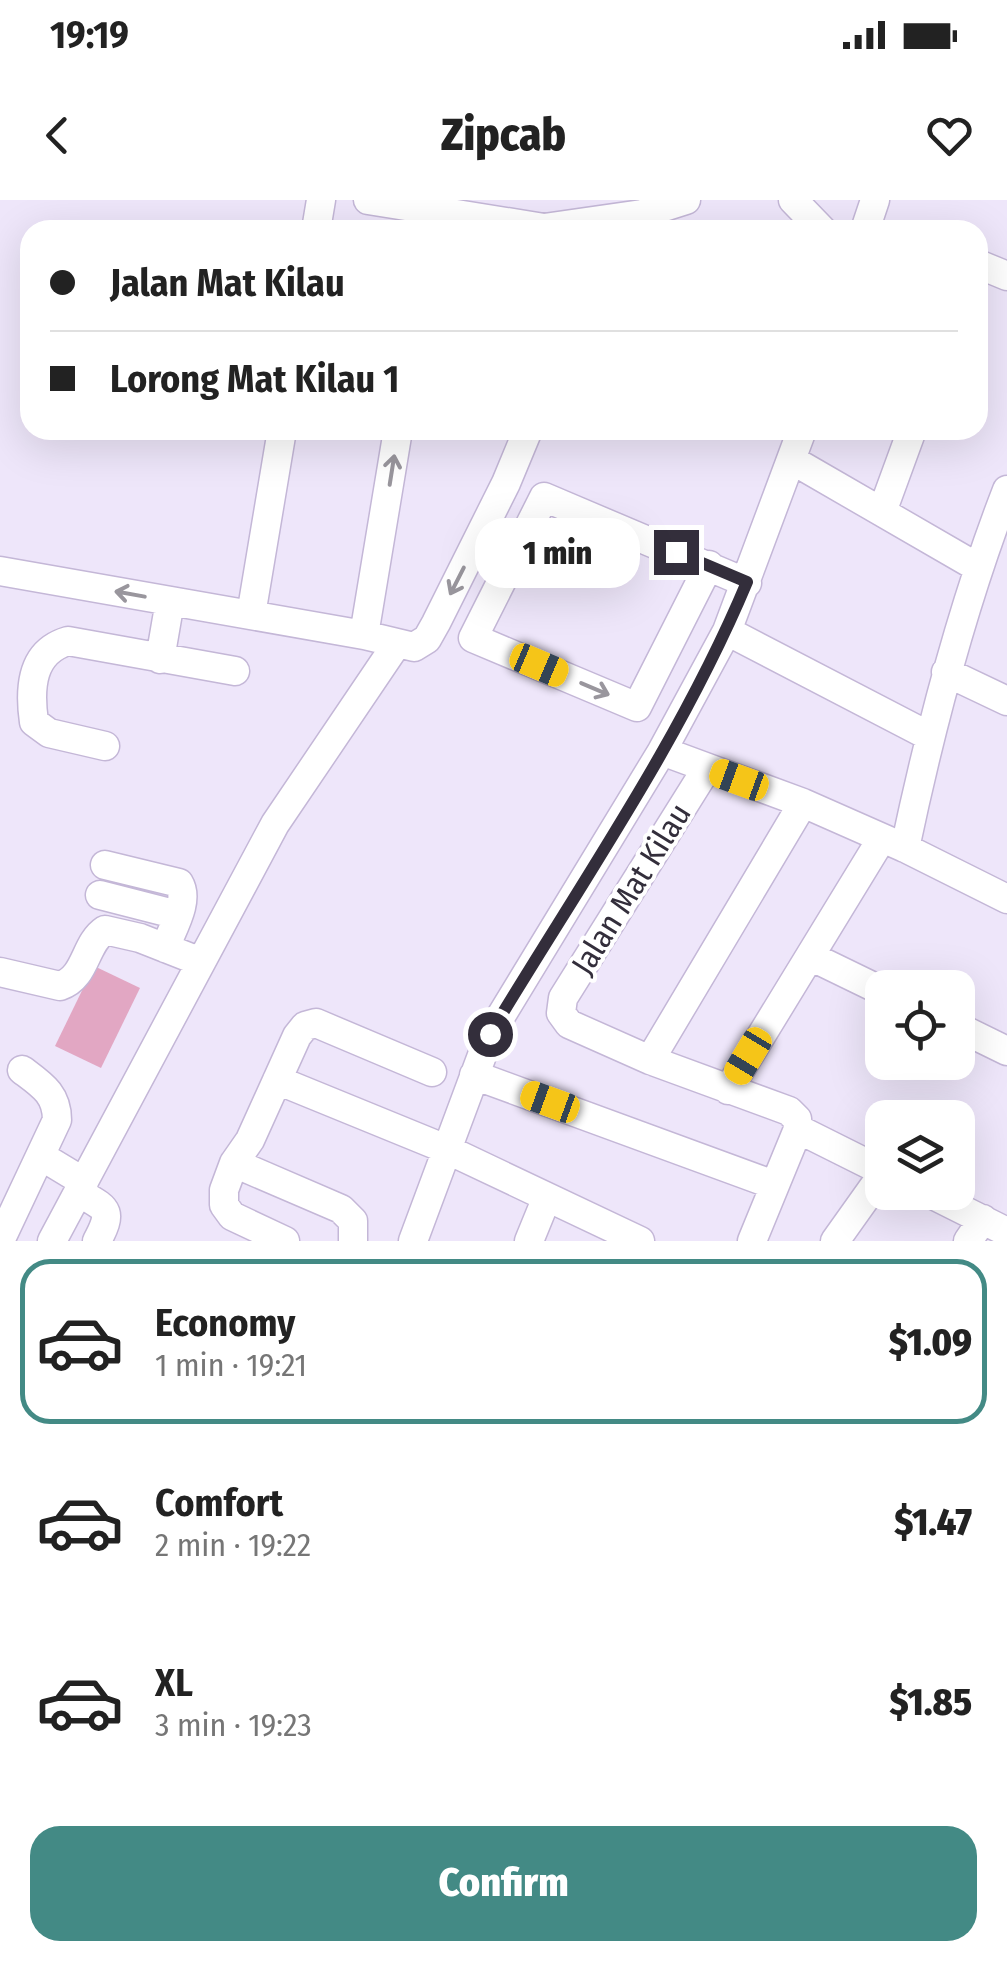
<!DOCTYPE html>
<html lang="en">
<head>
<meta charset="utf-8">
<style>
	body { margin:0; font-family:"Fira Sans Condensed",sans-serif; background:#f6f6f6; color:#222; height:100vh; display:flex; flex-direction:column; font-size:38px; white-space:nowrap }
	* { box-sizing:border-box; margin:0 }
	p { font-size:32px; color:#767676 }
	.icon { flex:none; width:55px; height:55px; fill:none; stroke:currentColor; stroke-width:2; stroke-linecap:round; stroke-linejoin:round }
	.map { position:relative; height:1041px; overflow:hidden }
	.details { display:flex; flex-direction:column; background:#fff; flex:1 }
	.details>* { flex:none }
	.guide { position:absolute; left:20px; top:20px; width:968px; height:220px; border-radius:30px; box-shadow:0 10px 40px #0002; display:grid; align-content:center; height:220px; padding:0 30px; background:#fff }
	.tools { position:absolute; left:865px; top:770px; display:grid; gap:20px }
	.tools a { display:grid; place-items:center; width:110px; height:110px; border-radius:20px; background:#fff; box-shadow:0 10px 40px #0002; font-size:50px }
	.end { position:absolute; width:45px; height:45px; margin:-22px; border:12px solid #332e3b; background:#fff; box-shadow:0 0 0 5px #fff }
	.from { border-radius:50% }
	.bubble { position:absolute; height:70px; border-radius:30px; background:#fff; box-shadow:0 10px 40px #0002; font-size:32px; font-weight:800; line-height:70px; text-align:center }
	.car { position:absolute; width:30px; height:60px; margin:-30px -15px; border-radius:12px; box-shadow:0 0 8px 2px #0007; background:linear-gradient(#f5c518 24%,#345 0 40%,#f5c518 0 76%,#345 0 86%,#f5c518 0) }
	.guide b { display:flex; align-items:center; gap:35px; height:95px; font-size:38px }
	.guide b+b { border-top:2px solid #e0e0e0 }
	.guide i { width:25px; height:25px; background:#222 }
	ul { padding:18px 0 0; list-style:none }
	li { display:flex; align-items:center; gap:30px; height:165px; margin:0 20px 15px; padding:0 10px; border:5px solid transparent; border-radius:30px }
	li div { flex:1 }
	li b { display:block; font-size:38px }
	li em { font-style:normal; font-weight:800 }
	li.on { border-color:#438a85 }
	li>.icon { width:90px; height:90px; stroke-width:1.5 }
	.button { display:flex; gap:20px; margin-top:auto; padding:20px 30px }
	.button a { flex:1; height:115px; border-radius:30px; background:#438a85; color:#fff; font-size:40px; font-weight:800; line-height:115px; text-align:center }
	.status { display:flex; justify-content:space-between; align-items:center; height:70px; padding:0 50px; background:#fff; direction:ltr }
	.status svg { height:28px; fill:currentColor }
	header { display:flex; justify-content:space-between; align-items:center; height:130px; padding:0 30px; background:#fff; font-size:45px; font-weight:800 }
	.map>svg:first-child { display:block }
	.green { fill:#e2a7c3 }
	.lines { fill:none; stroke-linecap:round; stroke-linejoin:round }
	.minor-casing { stroke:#c4b7d7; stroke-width:31 }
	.minor { stroke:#fff; stroke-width:28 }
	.oneway { stroke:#99969d }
	.route { stroke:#332e3b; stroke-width:12 }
	.labels { text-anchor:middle; stroke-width:8; stroke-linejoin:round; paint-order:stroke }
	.street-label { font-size:32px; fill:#332e3b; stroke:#fff }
</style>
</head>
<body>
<div class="status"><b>19:19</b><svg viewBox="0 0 49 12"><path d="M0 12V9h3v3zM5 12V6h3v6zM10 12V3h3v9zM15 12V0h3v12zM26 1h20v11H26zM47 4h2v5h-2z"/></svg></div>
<header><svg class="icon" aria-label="back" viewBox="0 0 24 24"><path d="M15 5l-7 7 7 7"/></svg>Zipcab<svg class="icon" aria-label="heart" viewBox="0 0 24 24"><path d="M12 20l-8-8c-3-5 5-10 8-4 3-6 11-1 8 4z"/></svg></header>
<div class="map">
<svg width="1007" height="1041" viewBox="0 0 1007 1041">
	<rect width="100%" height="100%" fill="#eee6fa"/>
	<path class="green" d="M94,766L140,788L101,868L55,846Z"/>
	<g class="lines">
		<defs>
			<path id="minor" d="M368,0L544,28L642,14L686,0
				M793,0L822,30
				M316,30L321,0
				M865,30L875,0
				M978,64L1007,76
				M792,260L977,367
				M882,312L912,230
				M709,365L637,507L473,438L544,297L747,383
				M0,371L364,435L414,447L427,439L436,423L506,283L528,230
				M251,415L282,230
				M727,431L929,536
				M364,435L398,230
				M160,459L170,401
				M946,472L1007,501
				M105,546L49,533L34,522C29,488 31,452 68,441L235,471
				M662,551L803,603L905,648L1007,699
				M707,568L563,798L561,813L569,824L650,860L789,911L797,919L798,929
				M905,648C931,525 962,406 1007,290
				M105,665L179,683C190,701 172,729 165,748
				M100,695L178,715
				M810,756L882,791
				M0,772L60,786C87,777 84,744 105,730L140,738L201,762
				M958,827L1007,851
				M650,860L803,603
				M474,875L774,985
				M277,880L446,949L640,1041
				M728,890L882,638
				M798,929L882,971
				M41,956L84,982
				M234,963L341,1009L353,1021V1041
				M78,992C107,1009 114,1009 97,1041
				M927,992L1007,1032
				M0,1041L57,920C57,894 42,885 22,870
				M52,1041L275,624L396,445
				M285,1041L232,1016L224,1005V990L234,963L250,940L297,836L305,826L316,823L432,872
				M413,1041L490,834L662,551L727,431L802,230
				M529,1041L547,997
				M752,1041L798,929
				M835,1041L882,975
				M968,1041L983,1019"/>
		</defs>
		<use href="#minor" class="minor-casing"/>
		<use href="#minor" class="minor"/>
	</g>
	<defs><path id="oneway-shaft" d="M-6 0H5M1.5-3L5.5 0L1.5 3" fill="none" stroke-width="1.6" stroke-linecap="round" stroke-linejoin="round" transform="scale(2.5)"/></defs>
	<g class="oneway">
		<use href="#oneway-shaft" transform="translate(392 270) rotate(-81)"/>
		<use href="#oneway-shaft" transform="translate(457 381) rotate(117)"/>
		<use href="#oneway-shaft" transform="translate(130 394) rotate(-170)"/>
		<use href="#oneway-shaft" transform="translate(595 489) rotate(23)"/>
	</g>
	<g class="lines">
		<path class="route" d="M490,834C579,686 680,542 747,382L676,352"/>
	</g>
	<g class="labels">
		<g class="street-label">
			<text transform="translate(631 689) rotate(-58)" y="11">Jalan Mat Kilau</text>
		</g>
	</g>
</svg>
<div class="tools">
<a><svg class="icon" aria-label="locate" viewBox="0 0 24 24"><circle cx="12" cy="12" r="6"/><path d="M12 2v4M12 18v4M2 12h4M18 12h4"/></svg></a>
<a><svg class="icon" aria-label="layers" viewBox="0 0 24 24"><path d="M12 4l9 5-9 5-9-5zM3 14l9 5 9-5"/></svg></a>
</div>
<i class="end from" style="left:490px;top:834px"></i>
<i class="end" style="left:676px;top:352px"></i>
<div class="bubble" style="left:475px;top:318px;width:165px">1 min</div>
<i class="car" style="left:539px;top:465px;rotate:113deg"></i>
<i class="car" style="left:739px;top:580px;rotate:290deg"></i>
<i class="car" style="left:748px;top:856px;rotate:211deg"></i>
<i class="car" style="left:550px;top:902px;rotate:290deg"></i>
<div class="guide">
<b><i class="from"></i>Jalan Mat Kilau</b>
<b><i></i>Lorong Mat Kilau 1</b>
</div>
</div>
<section class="details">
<ul>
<li class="on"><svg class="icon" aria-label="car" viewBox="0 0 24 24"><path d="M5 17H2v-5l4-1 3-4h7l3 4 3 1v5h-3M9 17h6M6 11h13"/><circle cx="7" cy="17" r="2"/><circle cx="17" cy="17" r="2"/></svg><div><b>Economy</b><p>1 min · 19:21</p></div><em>$1.09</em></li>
<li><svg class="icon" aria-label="car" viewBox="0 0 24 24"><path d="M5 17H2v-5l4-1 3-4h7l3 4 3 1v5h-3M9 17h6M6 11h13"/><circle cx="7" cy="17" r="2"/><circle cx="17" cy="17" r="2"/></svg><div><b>Comfort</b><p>2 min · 19:22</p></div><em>$1.47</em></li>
<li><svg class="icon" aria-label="car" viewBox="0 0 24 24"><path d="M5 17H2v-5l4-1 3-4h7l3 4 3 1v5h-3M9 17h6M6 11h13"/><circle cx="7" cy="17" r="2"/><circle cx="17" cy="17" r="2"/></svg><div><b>XL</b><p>3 min · 19:23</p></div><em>$1.85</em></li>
</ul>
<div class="button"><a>Confirm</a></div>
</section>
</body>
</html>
